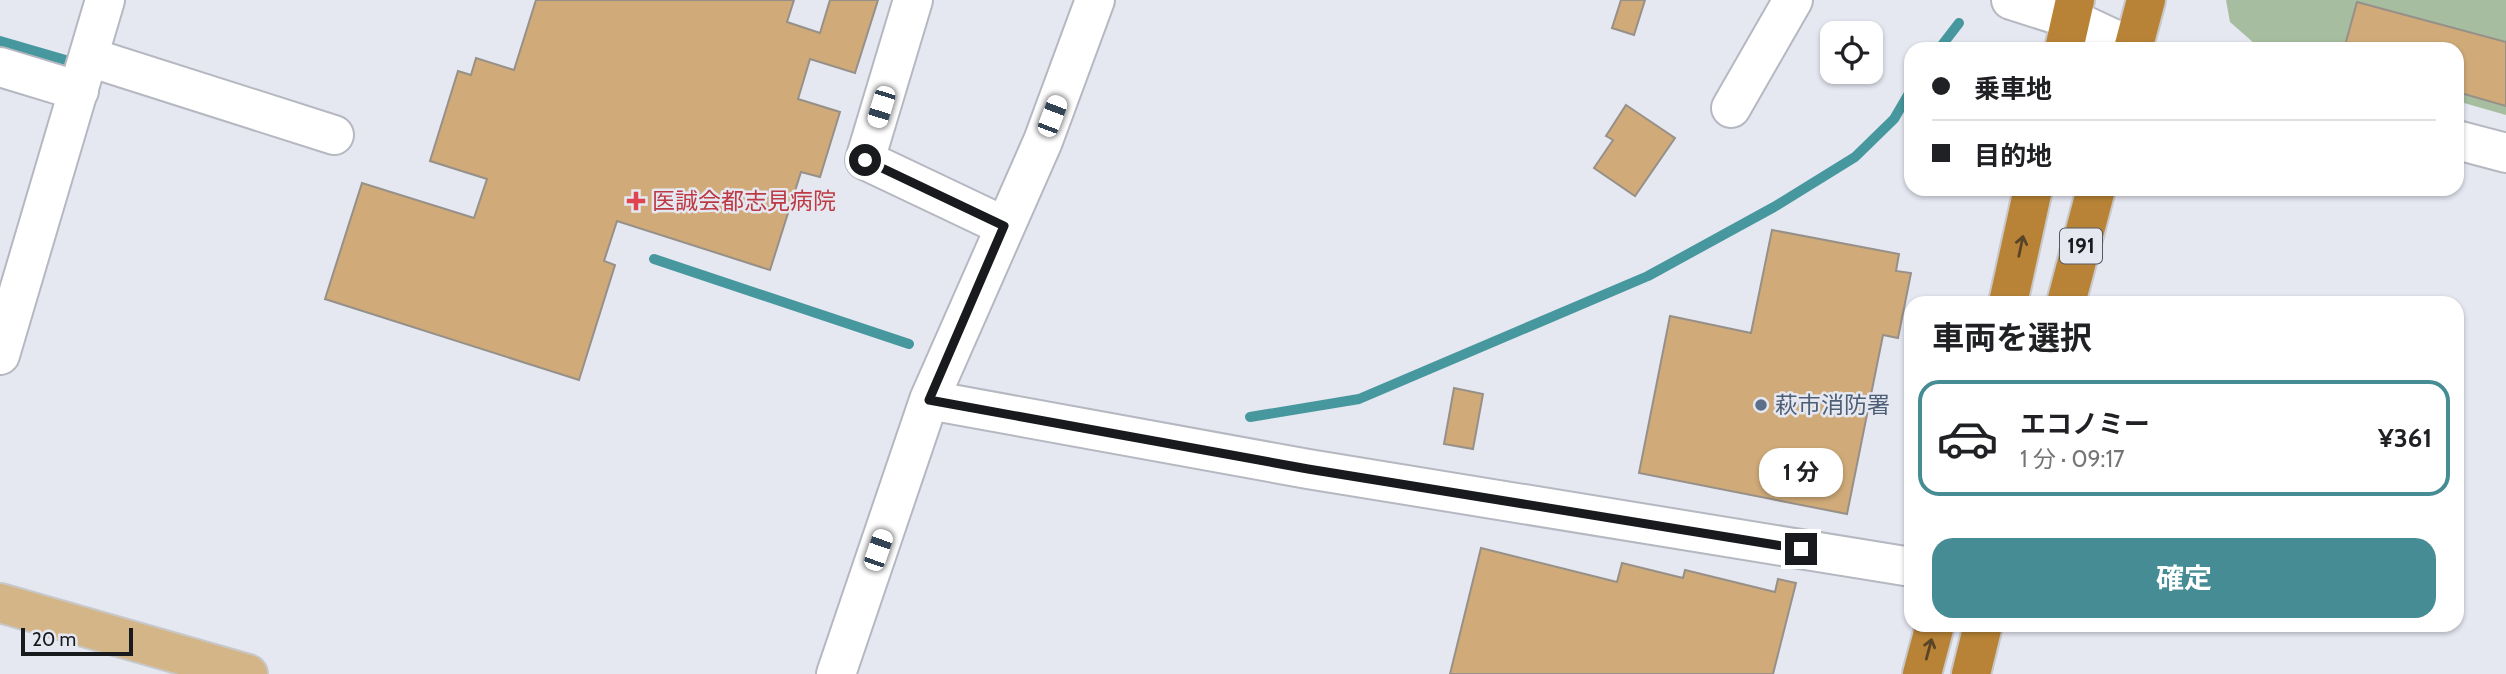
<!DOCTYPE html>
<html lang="ja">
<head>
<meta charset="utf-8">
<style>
	body { margin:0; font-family:Cabin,"Noto Sans JP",sans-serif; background:#f6f6f6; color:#202124; height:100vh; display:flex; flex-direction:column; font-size:26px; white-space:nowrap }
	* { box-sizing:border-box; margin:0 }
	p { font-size:23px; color:#757577 }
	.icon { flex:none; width:38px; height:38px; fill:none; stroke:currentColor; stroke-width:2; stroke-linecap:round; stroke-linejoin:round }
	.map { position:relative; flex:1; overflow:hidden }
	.side { position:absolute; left:1904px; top:296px; width:560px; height:336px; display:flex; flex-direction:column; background:#fff; border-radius:21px; box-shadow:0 2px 5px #0004 }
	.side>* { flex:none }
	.banner { position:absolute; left:1904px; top:42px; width:560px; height:154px; border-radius:21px; box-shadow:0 2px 5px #0004; display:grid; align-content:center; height:154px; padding:0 28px; background:#fff }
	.tools { position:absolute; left:1820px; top:21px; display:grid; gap:14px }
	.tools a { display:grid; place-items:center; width:63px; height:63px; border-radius:14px; background:#fff; box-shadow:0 2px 5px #0004; font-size:35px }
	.scale { position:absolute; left:21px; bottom:18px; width:112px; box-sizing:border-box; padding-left:7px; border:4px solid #191a1d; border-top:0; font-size:19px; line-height:24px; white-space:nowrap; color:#191a1d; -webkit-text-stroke:5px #e5e7f1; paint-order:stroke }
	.end { position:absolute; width:32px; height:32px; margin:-16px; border:9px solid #191a1d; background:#fff; box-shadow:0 0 0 4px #fff }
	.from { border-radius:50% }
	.bubble { position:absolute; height:49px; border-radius:21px; background:#fff; box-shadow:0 2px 5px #0004; font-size:23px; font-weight:700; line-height:49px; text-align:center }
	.car { position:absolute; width:21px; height:42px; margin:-21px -10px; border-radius:9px; box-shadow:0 0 5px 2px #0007; background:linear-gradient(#fff 24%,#345 0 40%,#fff 0 76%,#345 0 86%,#fff 0) }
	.banner b { display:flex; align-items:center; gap:24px; height:66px; font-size:26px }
	.banner b+b { border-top:2px solid #e0e0e0 }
	.banner i { width:18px; height:18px; background:#202124 }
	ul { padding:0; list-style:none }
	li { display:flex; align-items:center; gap:21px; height:116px; margin:0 14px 10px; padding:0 14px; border:4px solid transparent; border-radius:21px }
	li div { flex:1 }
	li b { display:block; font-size:26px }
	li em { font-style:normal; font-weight:700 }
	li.on { border-color:#458c94 }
	li>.icon { width:63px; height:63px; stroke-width:1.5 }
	h2 { padding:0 28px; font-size:32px; line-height:84px }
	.button { display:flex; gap:14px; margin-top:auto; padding:14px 28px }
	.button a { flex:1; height:80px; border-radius:21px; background:#458c94; color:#fff; font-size:28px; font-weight:700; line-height:80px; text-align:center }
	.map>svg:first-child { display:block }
	.green { fill:#a6be9f }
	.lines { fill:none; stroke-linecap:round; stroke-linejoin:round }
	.stream { stroke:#47989e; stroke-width:10 }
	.building { fill:#d0ab79; stroke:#969089; stroke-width:2 }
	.minor-casing { stroke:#b6b8c1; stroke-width:42 }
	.major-casing { stroke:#c8c8c9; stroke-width:42 }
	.highway-casing { stroke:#c8c8c9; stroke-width:42 }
	.minor { stroke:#fff; stroke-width:38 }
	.major { stroke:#d4b587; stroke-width:38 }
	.highway { stroke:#b88337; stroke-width:38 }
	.oneway { stroke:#594427 }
	.route { stroke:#191a1d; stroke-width:9 }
	.health-dot { fill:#e0444e; stroke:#e5e7f1; stroke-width:2.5 }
	.service-dot { fill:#5c6f8a; stroke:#e5e7f1; stroke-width:2.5 }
	.labels { text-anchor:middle; stroke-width:5; stroke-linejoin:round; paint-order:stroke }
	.shield { fill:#e5e7f1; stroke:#56585d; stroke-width:2 }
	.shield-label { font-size:21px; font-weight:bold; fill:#191a1d }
	.health-label { font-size:23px; fill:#be3a42; stroke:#e5e7f1; text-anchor:start }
	.service-label { font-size:23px; fill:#4e5e75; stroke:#e5e7f1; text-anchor:start }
</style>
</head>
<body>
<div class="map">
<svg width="2506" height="674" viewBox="0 0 2506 674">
	<rect width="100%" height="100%" fill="#e5e7f1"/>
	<path class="green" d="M2226,0H2506V115L2457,101V49H2273L2255,44L2230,22Z"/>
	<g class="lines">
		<path class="stream" d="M0,41L69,61
			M1939,49L1959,23
			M654,259L909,344
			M1250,417L1359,399L1648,276L1774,207L1855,157L1894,119L1911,90"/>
	</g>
	<path class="building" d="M536,0H794L787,22L820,33L830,0H878L855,73L810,59L798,99L840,112L820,177L801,172L770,270L617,221L604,261L615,265L579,380L325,299L362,183L474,218L487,179L430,161L458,71L471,75L476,58L514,70Z
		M1621,0H1645L1634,35L1612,28Z
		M2357,2L2506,42V106L2457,92V49H2344Z
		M1626,105L1675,138L1635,196L1594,168L1613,140L1606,136Z
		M1772,230L1899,254L1896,271L1911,273L1898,338L1883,335L1847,514L1639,473L1670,316L1751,333Z
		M1454,388L1483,394L1473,449L1444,444Z
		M1481,548L1617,582L1622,563L1683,578L1685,570L1775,592L1778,579L1796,583L1773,674H1450Z"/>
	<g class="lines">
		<defs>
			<path id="minor" d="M913,0L865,160L1004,226
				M2011,0L2071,19L2135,49
				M89,57L334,135
				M0,67L79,91
				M1731,108L1793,0
				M2457,140L2506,153
				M0,355L105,0
				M929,400L1308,469L1911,567
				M836,674L929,400L1043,141L1095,0"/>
			<path id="major" d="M0,603L248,674"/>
			<path id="highway" d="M2064,49L2075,0
				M2133,49L2146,0
				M2008,303L2033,189
				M2066,303L2096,189
				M1922,674L1935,625
				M1971,674L1983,625"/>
		</defs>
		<use href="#minor" class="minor-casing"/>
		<use href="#major" class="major-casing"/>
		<use href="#highway" class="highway-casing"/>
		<use href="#minor" class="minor"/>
		<use href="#major" class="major"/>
		<use href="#highway" class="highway"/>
	</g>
	<defs><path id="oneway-shaft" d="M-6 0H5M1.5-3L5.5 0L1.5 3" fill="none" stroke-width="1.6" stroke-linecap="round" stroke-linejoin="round" transform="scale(1.75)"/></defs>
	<g class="oneway">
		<use href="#oneway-shaft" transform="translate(2021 246) rotate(-78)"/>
		<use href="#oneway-shaft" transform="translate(1929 649) rotate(-75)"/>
	</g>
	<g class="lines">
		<path class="route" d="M865,160L1004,226L929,400L1308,469L1801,549"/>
	</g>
	<path class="health-dot" d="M632.5 190.5h7v7h7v7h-7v7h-7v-7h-7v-7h7z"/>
	<circle class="service-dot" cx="1761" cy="405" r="7"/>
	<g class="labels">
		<rect class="shield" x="2060" y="228.5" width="42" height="35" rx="5"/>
		<g class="shield-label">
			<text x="2081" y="253">191</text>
		</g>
		<g class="health-label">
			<text x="652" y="209">医誠会都志見病院</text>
		</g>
		<g class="service-label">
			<text x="1775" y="413">萩市消防署</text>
		</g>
	</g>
</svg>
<div class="tools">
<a><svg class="icon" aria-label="locate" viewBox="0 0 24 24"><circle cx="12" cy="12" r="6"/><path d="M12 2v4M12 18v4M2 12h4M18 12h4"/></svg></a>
</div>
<div class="scale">20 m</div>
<i class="end from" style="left:865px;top:160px"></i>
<i class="end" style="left:1801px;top:549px"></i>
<div class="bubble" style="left:1759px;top:448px;width:84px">1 分</div>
<i class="car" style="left:881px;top:107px;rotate:197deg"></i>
<i class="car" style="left:1052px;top:116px;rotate:21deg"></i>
<i class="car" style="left:878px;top:550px;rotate:19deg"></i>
<div class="banner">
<b><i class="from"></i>乗車地</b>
<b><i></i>目的地</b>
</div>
<section class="side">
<h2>車両を選択</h2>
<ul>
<li class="on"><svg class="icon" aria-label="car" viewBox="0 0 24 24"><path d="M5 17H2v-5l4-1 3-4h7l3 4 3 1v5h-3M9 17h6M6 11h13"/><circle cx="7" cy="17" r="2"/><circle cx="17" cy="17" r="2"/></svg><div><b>エコノミー</b><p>1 分 · 09:17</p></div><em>¥361</em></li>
</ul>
<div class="button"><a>確定</a></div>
</section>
</div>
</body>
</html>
